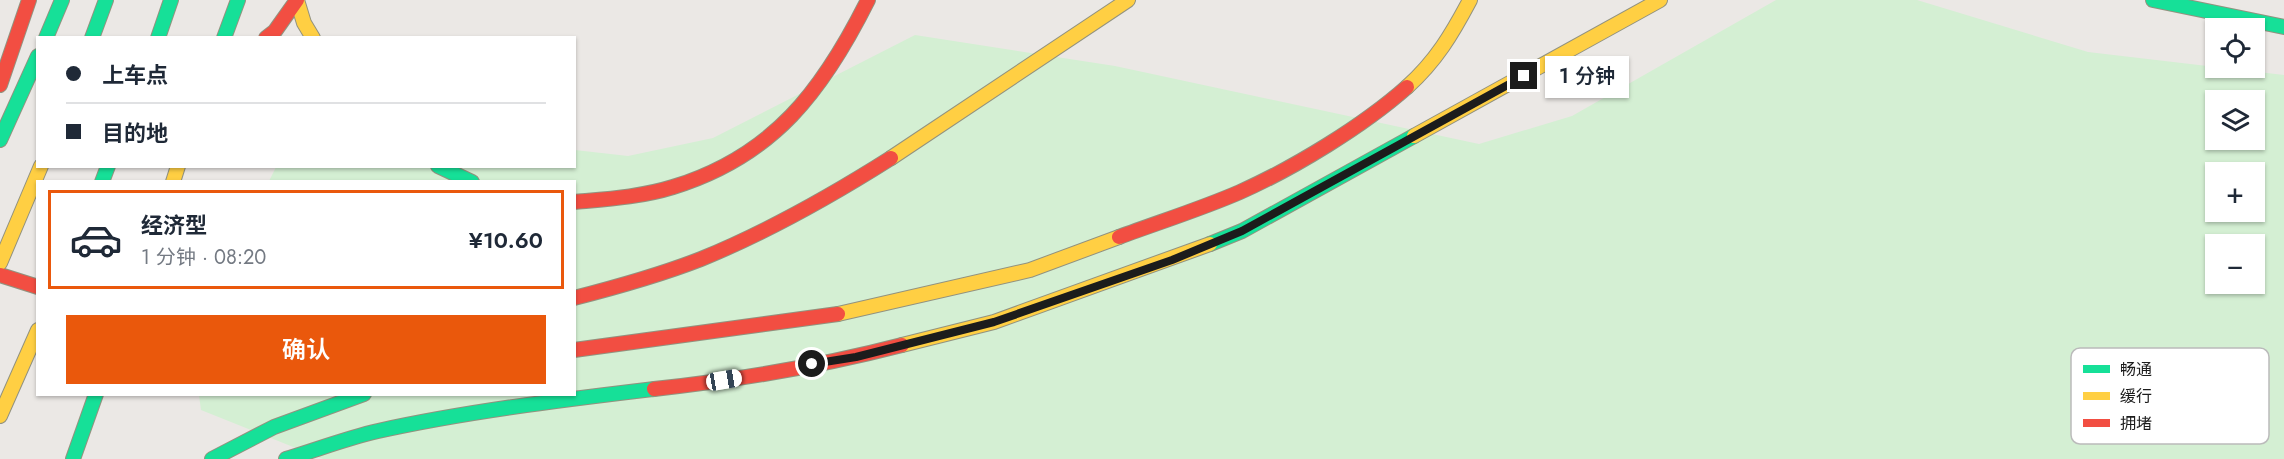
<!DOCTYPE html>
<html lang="zh">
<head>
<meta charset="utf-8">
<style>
	body { margin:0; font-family:Jost,"Noto Sans SC",sans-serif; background:#f2f2f3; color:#1f2937; height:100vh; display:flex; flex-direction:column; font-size:22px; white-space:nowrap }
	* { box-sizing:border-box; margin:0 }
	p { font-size:20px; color:#747a83 }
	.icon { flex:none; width:33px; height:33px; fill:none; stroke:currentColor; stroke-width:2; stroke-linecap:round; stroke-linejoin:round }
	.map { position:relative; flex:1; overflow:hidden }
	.details { position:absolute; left:36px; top:180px; width:540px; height:216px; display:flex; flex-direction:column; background:#fff; border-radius:0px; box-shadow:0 2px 4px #0004 }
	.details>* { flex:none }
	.top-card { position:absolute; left:36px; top:36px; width:540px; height:132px; border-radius:0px; box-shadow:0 2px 4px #0004; display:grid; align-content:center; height:132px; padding:0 30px; background:#fff }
	.fabs { position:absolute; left:2205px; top:18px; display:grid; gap:12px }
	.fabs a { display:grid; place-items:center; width:60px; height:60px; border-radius:0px; background:#fff; box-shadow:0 2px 4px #0004; font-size:30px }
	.end { position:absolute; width:27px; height:27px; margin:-14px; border:8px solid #1c1c1c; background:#fff; box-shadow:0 0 0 3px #fff }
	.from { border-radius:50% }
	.bubble { position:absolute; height:42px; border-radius:0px; background:#fff; box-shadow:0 2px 4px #0004; font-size:20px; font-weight:600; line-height:42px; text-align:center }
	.car { position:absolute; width:18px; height:36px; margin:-18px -9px; border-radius:8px; box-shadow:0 0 4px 2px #0007; background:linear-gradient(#fff 24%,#345 0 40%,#fff 0 76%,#345 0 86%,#fff 0) }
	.top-card b { display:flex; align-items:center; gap:21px; height:57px; font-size:22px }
	.top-card b+b { border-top:2px solid #e0e1e3 }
	.top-card i { width:15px; height:15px; background:#1f2937 }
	ul { padding:10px 0 0; list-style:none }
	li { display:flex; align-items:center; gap:18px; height:99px; margin:0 12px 9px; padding:0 18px; border:3px solid transparent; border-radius:0px }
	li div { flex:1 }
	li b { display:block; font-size:22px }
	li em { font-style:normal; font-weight:600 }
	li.selected { border-color:#ea580c }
	li>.icon { width:54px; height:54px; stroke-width:1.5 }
	.primary-button { display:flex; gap:12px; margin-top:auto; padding:12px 30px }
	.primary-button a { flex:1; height:69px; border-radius:0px; background:#ea580c; color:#fff; font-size:24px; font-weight:600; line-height:69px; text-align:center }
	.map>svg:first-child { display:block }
	.park { fill:#d4efd3; fill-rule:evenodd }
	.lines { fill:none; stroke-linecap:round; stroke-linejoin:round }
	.fast-casing { stroke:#92927f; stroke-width:16 }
	.slow-casing { stroke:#92927f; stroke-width:16 }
	.jam-casing { stroke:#92927f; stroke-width:16 }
	.fast { stroke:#16e098; stroke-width:14 }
	.slow { stroke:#ffcf43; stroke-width:14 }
	.jam { stroke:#f24e42; stroke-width:14 }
	.route { stroke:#1c1c1c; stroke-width:8 }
	.key { fill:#fff; stroke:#bbb; stroke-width:1.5 }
	.key-label { font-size:16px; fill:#1c1c1c }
</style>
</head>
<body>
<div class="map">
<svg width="2284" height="459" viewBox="0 0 2284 459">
	<rect width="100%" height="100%" fill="#ebe8e5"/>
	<path class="park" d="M1776,0H1917L2088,52L2284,75V459H323L201,410L199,395L574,394V182L269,181L276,167L574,166L575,150L628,156L713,138L915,35L1115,66L1479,144L1572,116ZM2216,100H2254V140H2216ZM2216,172H2254V212H2216ZM2216,244H2254V284H2216Z"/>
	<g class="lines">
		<defs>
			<path id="fast" d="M2153,0L2284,27
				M46,38L62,0
				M92,38L106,0
				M158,38L171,0
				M224,38L238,0
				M0,140L38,56
				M438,166L472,182
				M102,182L108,166
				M1210,244L1242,231L1414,136
				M73,459L96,394
				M212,459L274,427L364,394
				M286,459C316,450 347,438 378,431C469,411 562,400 654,389"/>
			<path id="slow" d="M297,0L304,23L313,38
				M1407,87C1436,61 1452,34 1470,0
				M1414,136L1660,0
				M891,158L1128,0
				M173,182L178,166
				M0,263L41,166
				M838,314L1030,270L1119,237
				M902,345L994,322L1210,244
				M0,416L38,330"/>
			<path id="jam" d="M266,38L275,31L297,0
				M0,85L29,0
				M574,202C607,199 641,197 673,187C774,156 823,90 868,0
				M1119,237C1159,222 1201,209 1240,192C1294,168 1363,126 1407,87
				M0,275L38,287
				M574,298C617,287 660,275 701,259C767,232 831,196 891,158
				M574,350L838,314
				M654,389C737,380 821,366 902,345"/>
		</defs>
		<use href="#fast" class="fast-casing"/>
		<use href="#slow" class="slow-casing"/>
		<use href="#jam" class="jam-casing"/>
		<use href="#fast" class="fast"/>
		<use href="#slow" class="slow"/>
		<use href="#jam" class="jam"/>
	</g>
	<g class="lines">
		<path class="route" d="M812,364L856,357L994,322L1172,260L1242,231L1524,76"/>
	</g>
	<rect x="2071" y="348" width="198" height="96" rx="9" class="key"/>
	<rect x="2083" y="365" width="27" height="8" fill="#16e098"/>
	<rect x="2083" y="392" width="27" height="8" fill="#ffcf43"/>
	<rect x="2083" y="419" width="27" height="8" fill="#f24e42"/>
	<g class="key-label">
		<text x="2120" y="375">畅通</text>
		<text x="2120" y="402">缓行</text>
		<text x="2120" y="429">拥堵</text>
	</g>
</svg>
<div class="fabs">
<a><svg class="icon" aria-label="locate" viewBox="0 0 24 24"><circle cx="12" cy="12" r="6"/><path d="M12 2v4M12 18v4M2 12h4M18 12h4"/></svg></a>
<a><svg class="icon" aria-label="layers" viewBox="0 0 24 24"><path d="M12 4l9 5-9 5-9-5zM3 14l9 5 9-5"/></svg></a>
<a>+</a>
<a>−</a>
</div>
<i class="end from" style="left:812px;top:364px"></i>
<i class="end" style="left:1524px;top:76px"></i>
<div class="bubble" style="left:1545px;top:56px;width:84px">1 分钟</div>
<i class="car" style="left:724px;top:380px;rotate:80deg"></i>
<div class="top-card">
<b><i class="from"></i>上车点</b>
<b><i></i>目的地</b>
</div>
<section class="details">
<ul>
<li class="selected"><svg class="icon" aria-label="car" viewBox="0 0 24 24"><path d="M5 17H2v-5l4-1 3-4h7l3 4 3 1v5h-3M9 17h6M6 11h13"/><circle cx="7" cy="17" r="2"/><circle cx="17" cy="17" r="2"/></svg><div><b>经济型</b><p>1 分钟 · 08:20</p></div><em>¥10.60</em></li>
</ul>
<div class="primary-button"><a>确认</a></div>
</section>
</div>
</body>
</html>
